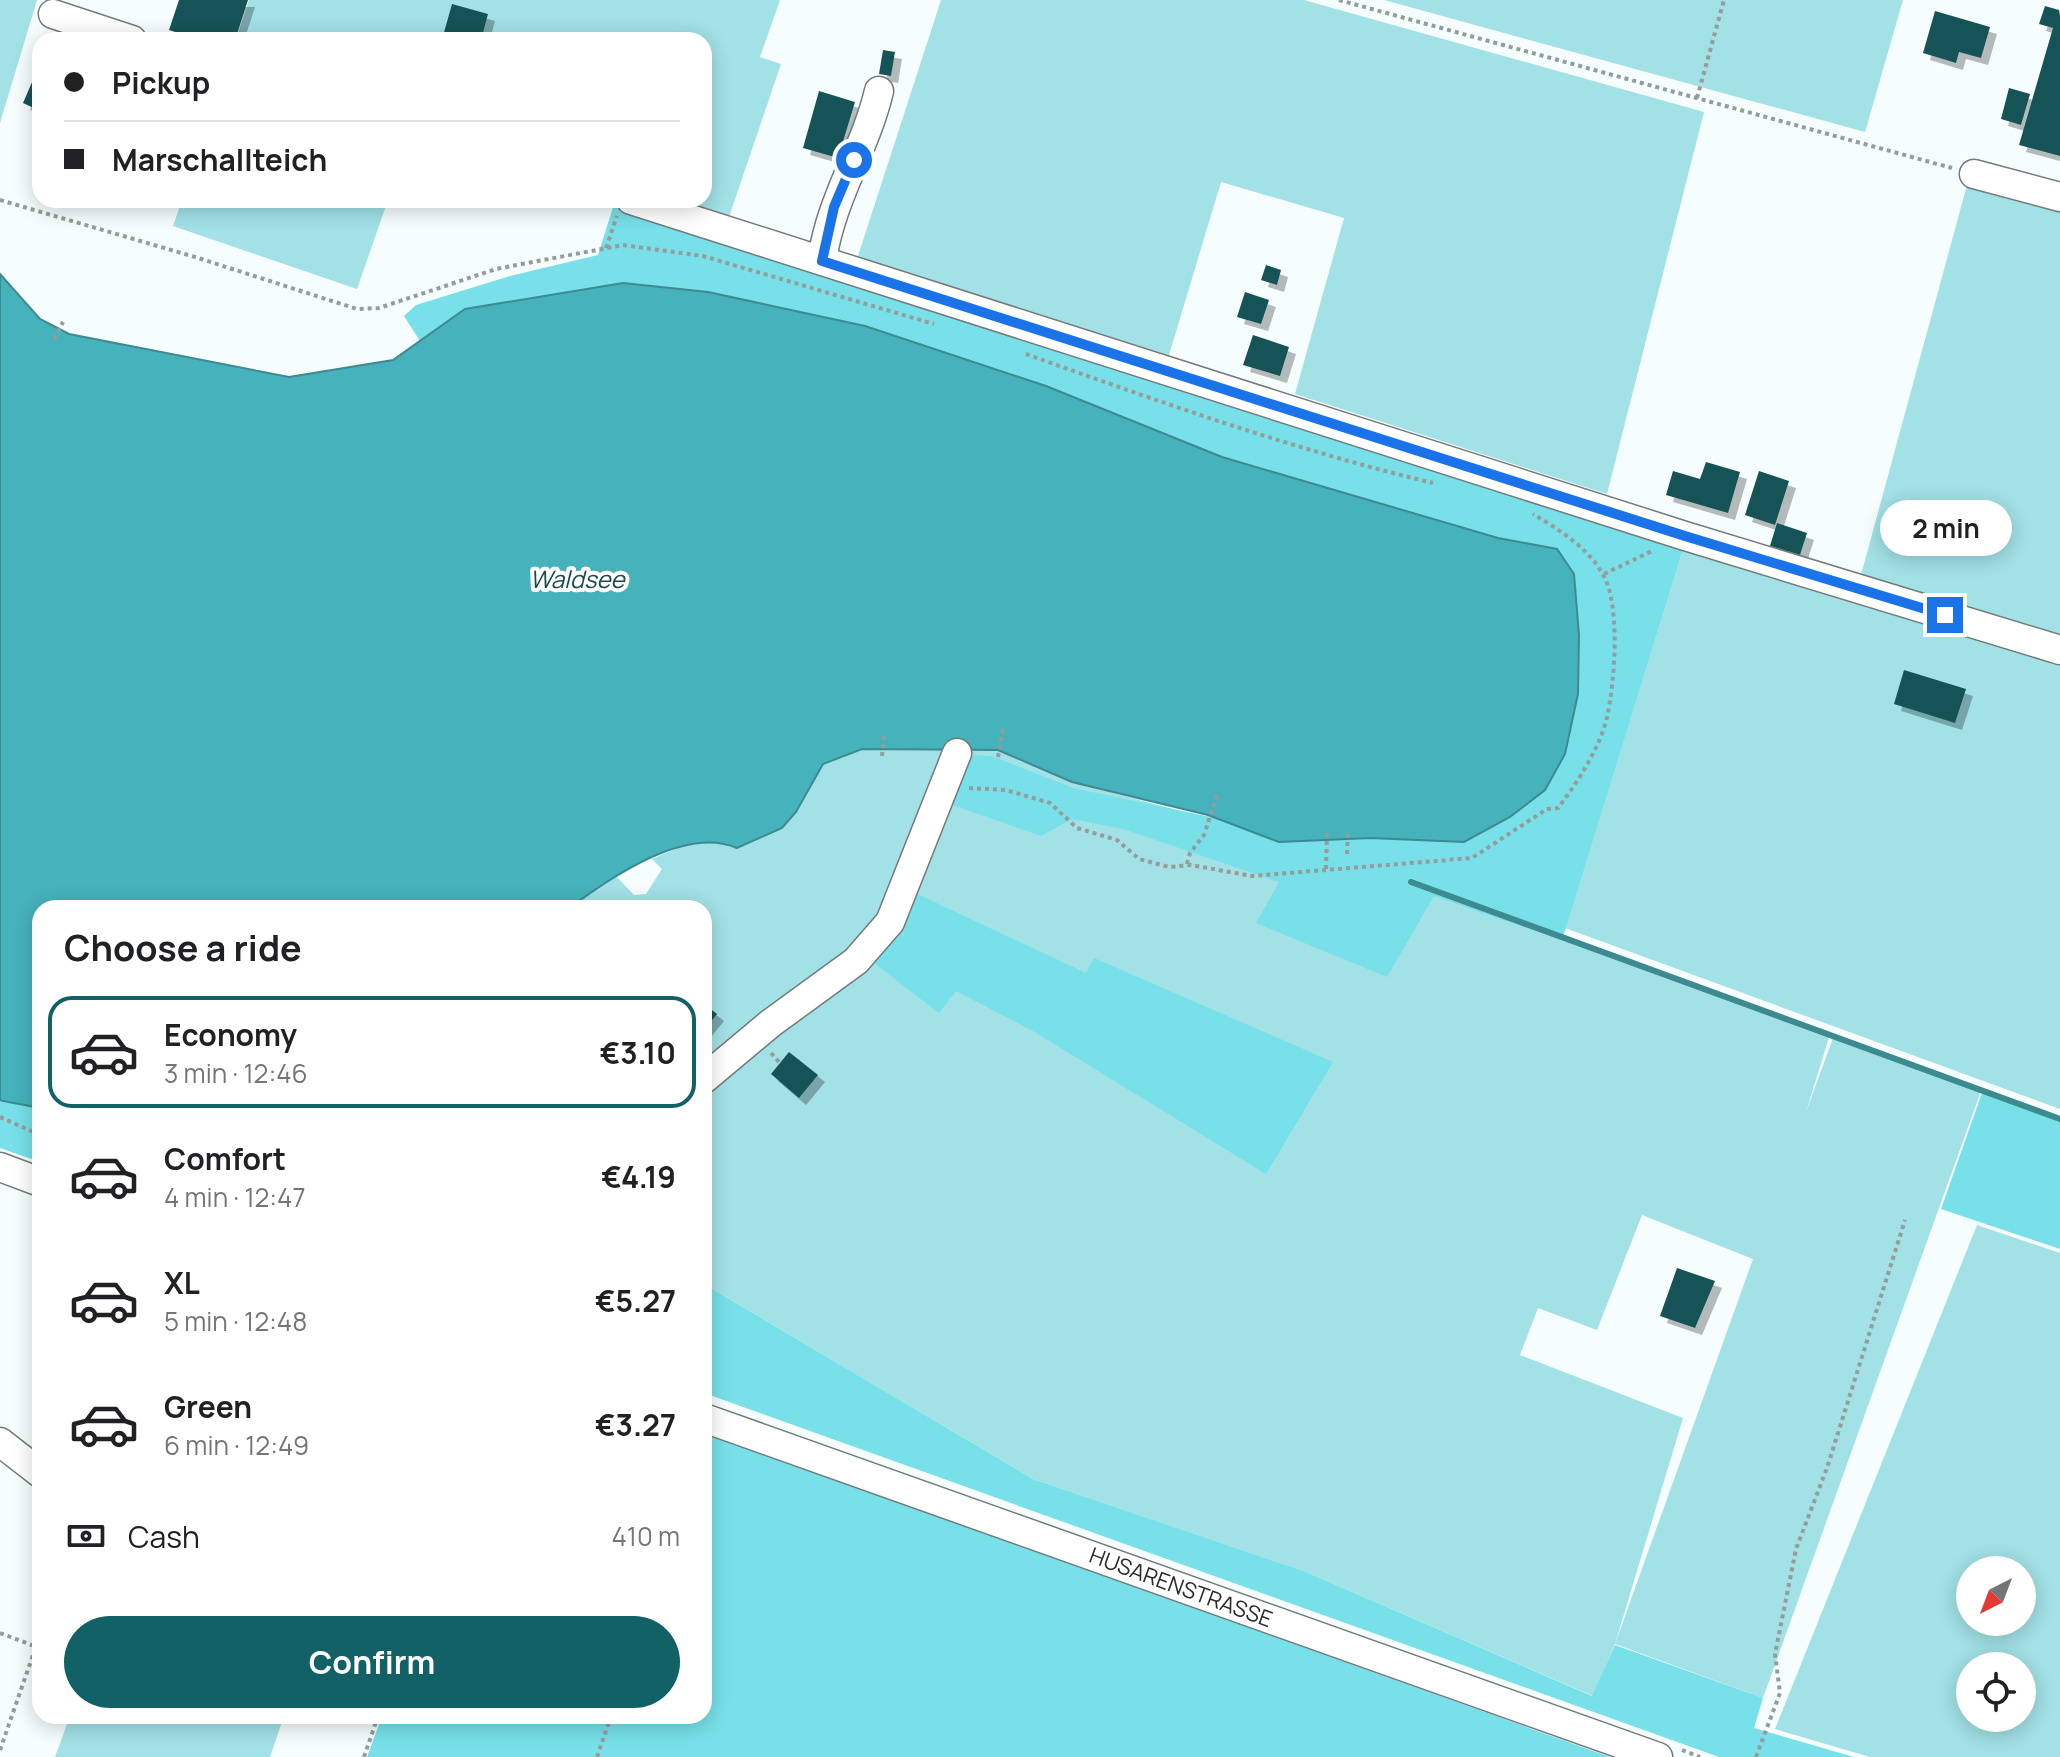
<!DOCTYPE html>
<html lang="en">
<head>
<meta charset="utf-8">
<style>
	body { margin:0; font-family:Manrope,sans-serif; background:#f2f2f2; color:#202124; height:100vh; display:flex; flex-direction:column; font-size:30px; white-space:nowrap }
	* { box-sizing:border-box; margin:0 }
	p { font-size:26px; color:#757577 }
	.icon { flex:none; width:44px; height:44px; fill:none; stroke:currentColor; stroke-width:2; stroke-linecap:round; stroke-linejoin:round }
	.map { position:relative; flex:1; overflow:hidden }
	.side { position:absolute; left:32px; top:900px; width:680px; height:824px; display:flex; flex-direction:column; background:#fff; border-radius:24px; box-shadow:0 4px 20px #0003 }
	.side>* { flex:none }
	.hud { position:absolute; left:32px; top:32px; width:680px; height:176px; border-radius:24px; box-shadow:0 4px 20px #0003; display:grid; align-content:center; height:176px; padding:0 32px; background:#fff }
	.needle { width:52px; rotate:222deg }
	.tools { position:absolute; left:1956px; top:1556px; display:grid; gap:16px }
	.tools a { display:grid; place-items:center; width:80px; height:80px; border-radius:50%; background:#fff; box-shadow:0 4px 20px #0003; font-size:40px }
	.end { position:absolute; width:36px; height:36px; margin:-18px; border:10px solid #1a73e8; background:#fff; box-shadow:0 0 0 4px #fff }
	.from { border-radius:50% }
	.bubble { position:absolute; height:56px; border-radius:28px; background:#fff; box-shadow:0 4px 20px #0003; font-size:26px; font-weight:700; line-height:56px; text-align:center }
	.hud b { display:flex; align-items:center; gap:28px; height:76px; font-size:30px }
	.hud b+b { border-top:2px solid #e0e0e0 }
	.hud i { width:20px; height:20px; background:#202124 }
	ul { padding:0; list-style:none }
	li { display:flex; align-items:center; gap:24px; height:112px; margin:0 16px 12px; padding:0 16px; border:4px solid transparent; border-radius:24px }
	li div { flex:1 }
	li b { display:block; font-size:30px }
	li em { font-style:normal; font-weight:700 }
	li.current { border-color:#116167 }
	li>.icon { width:72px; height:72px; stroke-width:1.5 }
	h2 { padding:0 32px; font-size:36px; line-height:96px }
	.pay { display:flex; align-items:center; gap:20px; height:88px; padding:0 32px; font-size:30px }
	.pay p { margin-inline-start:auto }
	.button { display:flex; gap:16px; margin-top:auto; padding:16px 32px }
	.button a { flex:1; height:92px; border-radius:48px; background:#116167; color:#fff; font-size:32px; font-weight:700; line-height:92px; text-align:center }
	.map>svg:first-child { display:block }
	.green { fill:#a2e1e6; fill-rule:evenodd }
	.forest { fill:#77e0e9 }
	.water { fill:#46b2bb; stroke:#3d8a90; stroke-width:2 }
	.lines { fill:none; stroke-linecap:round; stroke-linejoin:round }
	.stream { stroke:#3d8a90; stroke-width:6 }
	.building { fill:#175256; filter:url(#shadow) }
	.minor-casing { stroke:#737a7a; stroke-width:31 }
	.path { stroke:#969b9b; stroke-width:4; stroke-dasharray:4 4; stroke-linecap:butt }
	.minor { stroke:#fff; stroke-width:28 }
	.route { stroke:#1a73e8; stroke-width:10 }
	.labels { text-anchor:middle; stroke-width:8; stroke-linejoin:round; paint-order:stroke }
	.street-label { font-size:22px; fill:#292c2c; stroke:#fff }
	.water-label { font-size:24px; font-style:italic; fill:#1a4a4e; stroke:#fff }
</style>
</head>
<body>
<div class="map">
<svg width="2060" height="1757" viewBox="0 0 2060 1757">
	<defs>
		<filter id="shadow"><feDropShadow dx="7" dy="7" stdDeviation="0" flood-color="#0004"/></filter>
	</defs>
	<rect width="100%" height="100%" fill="#f6fdfe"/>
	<path class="green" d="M0,0H37L0,123Z
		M249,0H780L760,57L781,64L729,217L678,200H704V40H236Z
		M941,0H1304L1704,112L1607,494L1295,394L1344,218L1221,182L1169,355L857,259Z
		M1384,0H1903L1865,132Z
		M1967,185L2060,209V636L1861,575Z
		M182,200H388L357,289L173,226Z
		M1685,543L2060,661V1109L1565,928Z
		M862,749L998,750L1072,782L1252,830L1830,1034L1806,1112L1833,1038L1981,1091L1763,1698L1615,1644L1593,1696L1304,1571L1033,1479L704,1284V908H569L617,877L634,895L646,894L662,869L652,859C682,846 705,834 737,848L813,780L823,764ZM1642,1215L1753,1259L1615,1644L1683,1418L1520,1355L1538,1308L1597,1330Z
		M1977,1225L2060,1253V1757H1870L1775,1729ZM1970,1570H2022V1622H1970ZM1970,1666H2022V1718H1970Z
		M70,1716H284L270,1757H55Z"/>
	<path class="forest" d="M614,204L1685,543L1562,940L1434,896L1387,977L1256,923L1279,882L1123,829L1072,819L1041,836L950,804L963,755L992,756L1073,788L1220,819L1279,842L1370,838L1464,841L1578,694L1557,549L1498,538L1222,457L1046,386L623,283L466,309L420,341L404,316L416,305L510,276L598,255Z
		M915,893L1086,973L1094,958L1333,1062L1266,1174L1033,1031L956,991L939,1013L870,960Z
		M1983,1090L2060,1118V1249L1941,1209Z
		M0,1100L16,1101L40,1109V1162L0,1148Z
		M704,1284L1033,1479L1304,1571L1592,1696L1615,1645L1763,1698L1754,1728L1854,1757H1719L704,1393Z
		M704,1432L1610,1757H367L382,1716H704Z"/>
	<path class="water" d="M0,274L40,319L69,334L289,377L393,360L465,309L623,283L708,292L865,326L1046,386L1222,457L1498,538L1557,549L1574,574L1579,635L1578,694L1565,754L1545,790L1510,817L1464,842L1370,838L1279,842L1208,815L1072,782L998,750L862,749L823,764L796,812L782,828L737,848C685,825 611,878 569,908H40V1109C26,1104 13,1104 0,1100Z"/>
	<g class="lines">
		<path class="stream" d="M1411,882L2060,1119"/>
	</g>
	<path class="building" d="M179,0H248L235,40H200L169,30Z
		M452,4L488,14L481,40L443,36Z
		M2045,6L2059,10L2060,16V156L2019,145L2053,28L2039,24Z
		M1935,11L1990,27L1981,58L1959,52L1956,63L1923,53Z
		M883,50L895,52L891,76L879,74Z
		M36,73L40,74V111L23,103Z
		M2009,88L2030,94L2021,125L2001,119Z
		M819,91L855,102L838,158L803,148Z
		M1266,265L1281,270L1277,285L1261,280Z
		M1245,292L1269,300L1261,324L1237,317Z
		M1253,335L1289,347L1280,376L1243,365Z
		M1706,462L1740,472L1728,513L1666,495L1673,471L1700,479Z
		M1759,471L1789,481L1775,525L1745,515Z
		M1777,523L1807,533L1800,555L1770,546Z
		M1904,670L1966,689L1955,723L1894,704Z
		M704,1004L717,1014L704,1030Z
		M789,1052L818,1075L799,1098L771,1074Z
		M1677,1268L1715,1281L1695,1328L1660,1316Z"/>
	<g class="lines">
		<defs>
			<path id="minor" d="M53,14L132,40
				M1974,174L2060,197
				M631,200L1685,536L2060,650
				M822,261C830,200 865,150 879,91
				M704,1079L771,1023L856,961L890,922L957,753
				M0,1167L40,1182
				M704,1418L1658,1757
				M0,1442L40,1473"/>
		</defs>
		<use href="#minor" class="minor-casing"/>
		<path class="path" d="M1339,0L1952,168
			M1697,98L1724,0
			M0,200L195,257L357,309L379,308L496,269L623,245L703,256L934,324
			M606,248L617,216
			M54,339L63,322
			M1026,354C1160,402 1295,450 1433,483
			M1604,574L1652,551
			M882,756L884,735
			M998,757L1003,728
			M969,788L1006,790L1050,803L1077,828L1117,840L1139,859L1169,867L1191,865L1252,876L1472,858L1547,809L1558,808C1577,783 1600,748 1607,717C1615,682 1621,602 1602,573C1587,547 1558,529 1533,514
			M1347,854L1348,832
			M1187,864L1190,853L1204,835L1217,795
			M1326,869L1327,830
			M771,1053L780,1063
			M0,1117L40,1135
			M36,1157L40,1135
			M40,1552L35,1564L40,1611
			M0,1633L37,1647
			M0,1750L40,1635
			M1682,1750L1700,1757
			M364,1757L378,1716
			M597,1757L611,1716
			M1756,1757L1780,1693L1775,1654L1796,1549L1827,1468L1905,1220"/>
		<use href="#minor" class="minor"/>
	</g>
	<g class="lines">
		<path class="route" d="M854,160L834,207L822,261L1685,536L1945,615"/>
	</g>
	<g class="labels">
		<g class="street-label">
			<text transform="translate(1181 1587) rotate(20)" y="8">HUSARENSTRASSE</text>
		</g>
		<g class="water-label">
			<text x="577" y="588">Waldsee</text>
		</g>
	</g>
</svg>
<div class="tools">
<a><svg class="needle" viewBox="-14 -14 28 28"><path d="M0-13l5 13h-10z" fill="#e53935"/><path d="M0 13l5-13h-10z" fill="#757577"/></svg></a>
<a><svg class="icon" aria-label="locate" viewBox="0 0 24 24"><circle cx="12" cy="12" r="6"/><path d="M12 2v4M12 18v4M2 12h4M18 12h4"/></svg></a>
</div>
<i class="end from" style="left:854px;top:160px"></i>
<i class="end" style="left:1945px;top:615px"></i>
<div class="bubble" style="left:1880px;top:500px;width:132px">2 min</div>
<div class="hud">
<b><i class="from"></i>Pickup</b>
<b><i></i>Marschallteich</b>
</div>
<section class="side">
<h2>Choose a ride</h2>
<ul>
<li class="current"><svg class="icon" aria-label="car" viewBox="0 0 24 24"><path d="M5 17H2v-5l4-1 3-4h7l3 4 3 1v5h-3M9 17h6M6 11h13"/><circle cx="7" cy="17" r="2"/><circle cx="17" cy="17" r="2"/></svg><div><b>Economy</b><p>3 min · 12:46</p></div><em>€3.10</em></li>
<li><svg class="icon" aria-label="car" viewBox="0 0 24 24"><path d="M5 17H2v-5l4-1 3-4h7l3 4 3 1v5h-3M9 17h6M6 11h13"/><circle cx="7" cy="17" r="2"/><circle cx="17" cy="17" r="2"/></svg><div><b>Comfort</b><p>4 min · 12:47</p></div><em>€4.19</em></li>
<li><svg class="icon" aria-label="car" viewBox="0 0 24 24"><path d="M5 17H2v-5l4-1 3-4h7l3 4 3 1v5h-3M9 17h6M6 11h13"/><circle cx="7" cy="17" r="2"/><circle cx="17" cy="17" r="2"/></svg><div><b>XL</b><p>5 min · 12:48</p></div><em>€5.27</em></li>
<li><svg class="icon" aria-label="car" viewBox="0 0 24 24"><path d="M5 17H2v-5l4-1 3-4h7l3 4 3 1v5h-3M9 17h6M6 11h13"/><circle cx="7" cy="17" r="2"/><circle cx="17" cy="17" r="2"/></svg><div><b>Green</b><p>6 min · 12:49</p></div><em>€3.27</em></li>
</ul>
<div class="pay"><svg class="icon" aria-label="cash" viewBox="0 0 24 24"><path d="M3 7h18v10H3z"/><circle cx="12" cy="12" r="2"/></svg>Cash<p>410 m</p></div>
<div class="button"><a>Confirm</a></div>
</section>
</div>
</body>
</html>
